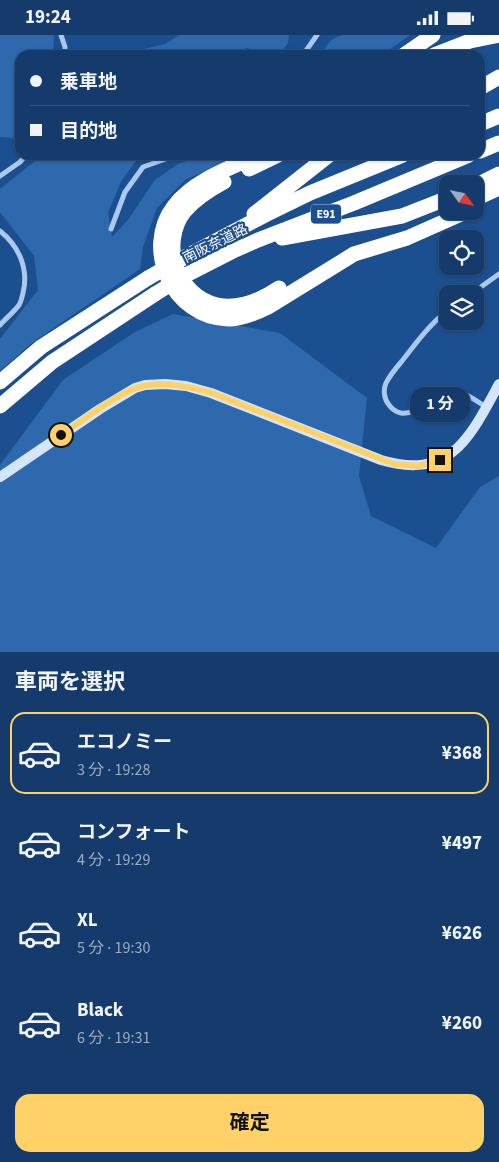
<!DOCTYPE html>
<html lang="ja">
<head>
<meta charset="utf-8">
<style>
	body { margin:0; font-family:"Source Sans 3","Noto Sans JP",sans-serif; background:#214673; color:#f1f3f6; height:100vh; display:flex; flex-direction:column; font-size:19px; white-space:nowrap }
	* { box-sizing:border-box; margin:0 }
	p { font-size:16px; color:#9dadc1 }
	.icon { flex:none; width:28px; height:28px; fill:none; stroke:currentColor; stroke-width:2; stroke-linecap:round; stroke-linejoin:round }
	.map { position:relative; height:617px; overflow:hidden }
	.drawer { display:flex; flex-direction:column; background:#143b6b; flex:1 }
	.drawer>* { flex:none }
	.banner { position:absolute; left:15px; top:15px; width:470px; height:110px; border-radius:15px; box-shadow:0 1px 4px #0004,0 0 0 1px #33557e; display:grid; align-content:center; height:110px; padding:0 15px; background:#143b6b }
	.needle { width:32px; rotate:123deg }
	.buttons { position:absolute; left:439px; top:140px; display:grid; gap:10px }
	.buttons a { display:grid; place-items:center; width:45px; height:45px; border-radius:10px; background:#143b6b; box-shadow:0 1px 4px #0004,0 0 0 1px #33557e; font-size:25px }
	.end { position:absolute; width:22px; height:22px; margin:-11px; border:6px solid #ffd166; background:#111; box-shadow:0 0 0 2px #111 }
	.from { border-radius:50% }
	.bubble { position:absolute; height:35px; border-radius:15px; background:#143b6b; box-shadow:0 1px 4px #0004,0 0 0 1px #33557e; font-size:16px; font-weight:700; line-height:35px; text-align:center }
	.banner b { display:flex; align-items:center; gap:18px; height:48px; font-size:19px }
	.banner b+b { border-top:1px solid #33557e }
	.banner i { width:12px; height:12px; background:#f1f3f6 }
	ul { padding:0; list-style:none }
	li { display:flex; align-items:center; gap:15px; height:82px; margin:0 10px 8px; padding:0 5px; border:2px solid transparent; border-radius:15px }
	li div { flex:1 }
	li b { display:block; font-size:19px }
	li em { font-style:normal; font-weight:700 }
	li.current { border-color:#ffd166 }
	li>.icon { width:45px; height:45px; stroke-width:1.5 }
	h2 { padding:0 15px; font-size:22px; line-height:60px }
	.action { display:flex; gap:10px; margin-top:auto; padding:10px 15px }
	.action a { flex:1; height:58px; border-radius:15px; background:#ffd166; color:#111; font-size:20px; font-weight:700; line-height:58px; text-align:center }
	.status { display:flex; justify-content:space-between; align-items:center; height:35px; padding:0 25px; background:#143b6b; direction:ltr }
	.status svg { height:14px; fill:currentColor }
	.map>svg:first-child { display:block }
	.green { fill:#2e69ad }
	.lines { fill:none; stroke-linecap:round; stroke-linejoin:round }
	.street { stroke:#a9c9ee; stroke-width:5 }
	.secondary { stroke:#d6e6fa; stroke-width:10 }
	.highway { stroke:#fff; stroke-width:15 }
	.highway-bridge { stroke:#fff; stroke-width:15 }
	.route { stroke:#ffd166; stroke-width:6 }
	.labels { text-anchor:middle; stroke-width:4.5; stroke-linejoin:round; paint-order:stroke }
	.shield { fill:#1b4f8f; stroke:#bbcadd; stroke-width:1 }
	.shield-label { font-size:12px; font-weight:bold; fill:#fff }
	.street-label { font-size:14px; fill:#fff; stroke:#1b4f8f }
</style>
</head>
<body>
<div class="status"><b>19:24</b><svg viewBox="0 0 49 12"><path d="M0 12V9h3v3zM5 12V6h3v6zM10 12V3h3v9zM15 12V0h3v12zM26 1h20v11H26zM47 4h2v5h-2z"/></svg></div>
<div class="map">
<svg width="499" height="617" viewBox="0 0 499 617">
	<rect width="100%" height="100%" fill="#1b4f8f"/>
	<path class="green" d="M0,0H54L53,20H20V109L14,103L0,102Z
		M179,0H289L288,8L279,20H259L248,13L217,20H118L165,9Z
		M343,0H410L382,20H322C325,10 332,2 343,0Z
		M30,120H140L122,145L108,177L112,202L127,186L155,145L178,129L203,120H239L185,145L157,173L143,212L140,234L32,308L0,336V304L38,255L34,221L0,177V154L35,126Z
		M173,279L280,298L367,363L359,441L371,481L436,513L480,452L499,441V617H0V430L63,345L135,297Z"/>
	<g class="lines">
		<path class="street" d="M61,0L65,12V20
			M303,20L317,0
			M0,141L20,127L26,120
			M111,194L125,157L143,132L177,120
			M0,196C19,211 29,234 23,258C22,262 21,267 19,270C14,277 6,283 0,290
			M471,259L499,239
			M448,275C429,290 416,308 402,326C396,333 390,340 386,348C383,355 384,364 389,370C392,374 396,377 401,378C422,381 434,351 456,356C466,358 477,366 486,372"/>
		<path class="secondary" d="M0,442L100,374L135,353L145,350L165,349L186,351L211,358L381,425C451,446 470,402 499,349"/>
		<path class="highway" d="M404,20L433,0
			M434,20L470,6L499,0
			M480,53L499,42
			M480,89L499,81
			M480,116L499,108
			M259,120C230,133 194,145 174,171C141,214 173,283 228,284C242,284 256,278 268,272L354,219L407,203L468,176
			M249,134L278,120
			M224,147C209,155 195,164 184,177C160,209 177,261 217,270C239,275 261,265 279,253
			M475,151L499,139
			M475,164L499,153
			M254,179L329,120
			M282,203L402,181L448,163
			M176,227L267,179L310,158L403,120
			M184,241L233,216L258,205L354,168L469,120
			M0,347L41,312L148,243
			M0,371L52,327L155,259"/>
		<path class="highway-bridge" d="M148,243L176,227
			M155,259L184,241"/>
	</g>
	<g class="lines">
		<path class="route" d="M61,400C84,385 118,357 143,351C166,346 190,352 212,358L394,429L418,431L440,425"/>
	</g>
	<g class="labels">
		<rect class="shield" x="311" y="169.5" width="30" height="19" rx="4"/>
		<g class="shield-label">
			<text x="326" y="183">E91</text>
		</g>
		<g class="street-label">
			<text transform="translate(215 208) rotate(-26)" y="5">南阪奈道路</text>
		</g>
	</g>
</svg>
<div class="buttons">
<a><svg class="needle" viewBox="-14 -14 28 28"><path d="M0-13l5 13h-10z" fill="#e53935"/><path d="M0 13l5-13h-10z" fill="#9dadc1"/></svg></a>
<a><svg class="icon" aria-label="locate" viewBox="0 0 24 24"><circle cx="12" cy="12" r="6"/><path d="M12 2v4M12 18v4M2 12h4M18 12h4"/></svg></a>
<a><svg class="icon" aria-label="layers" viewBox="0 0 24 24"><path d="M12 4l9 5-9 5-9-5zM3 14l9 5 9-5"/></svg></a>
</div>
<i class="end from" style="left:61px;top:400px"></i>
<i class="end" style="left:440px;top:425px"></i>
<div class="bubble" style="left:410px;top:352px;width:60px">1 分</div>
<div class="banner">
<b><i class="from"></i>乗車地</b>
<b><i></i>目的地</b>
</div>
</div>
<section class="drawer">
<h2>車両を選択</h2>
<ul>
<li class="current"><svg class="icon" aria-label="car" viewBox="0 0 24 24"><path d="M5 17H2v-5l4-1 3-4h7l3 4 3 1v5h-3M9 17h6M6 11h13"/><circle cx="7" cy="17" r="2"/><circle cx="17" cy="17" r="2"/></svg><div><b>エコノミー</b><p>3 分 · 19:28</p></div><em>¥368</em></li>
<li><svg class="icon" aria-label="car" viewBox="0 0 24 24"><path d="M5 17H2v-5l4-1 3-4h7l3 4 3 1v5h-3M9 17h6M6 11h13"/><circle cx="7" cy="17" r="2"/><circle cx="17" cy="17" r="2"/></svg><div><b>コンフォート</b><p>4 分 · 19:29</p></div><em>¥497</em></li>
<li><svg class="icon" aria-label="car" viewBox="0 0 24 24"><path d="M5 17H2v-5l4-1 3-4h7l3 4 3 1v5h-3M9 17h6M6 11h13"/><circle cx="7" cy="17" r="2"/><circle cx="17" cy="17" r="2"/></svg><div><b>XL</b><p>5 分 · 19:30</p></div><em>¥626</em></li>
<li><svg class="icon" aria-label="car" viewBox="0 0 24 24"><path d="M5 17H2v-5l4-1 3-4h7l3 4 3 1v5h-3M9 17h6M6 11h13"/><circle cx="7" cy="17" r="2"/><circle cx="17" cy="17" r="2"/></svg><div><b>Black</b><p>6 分 · 19:31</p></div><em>¥260</em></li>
</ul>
<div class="action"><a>確定</a></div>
</section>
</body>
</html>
